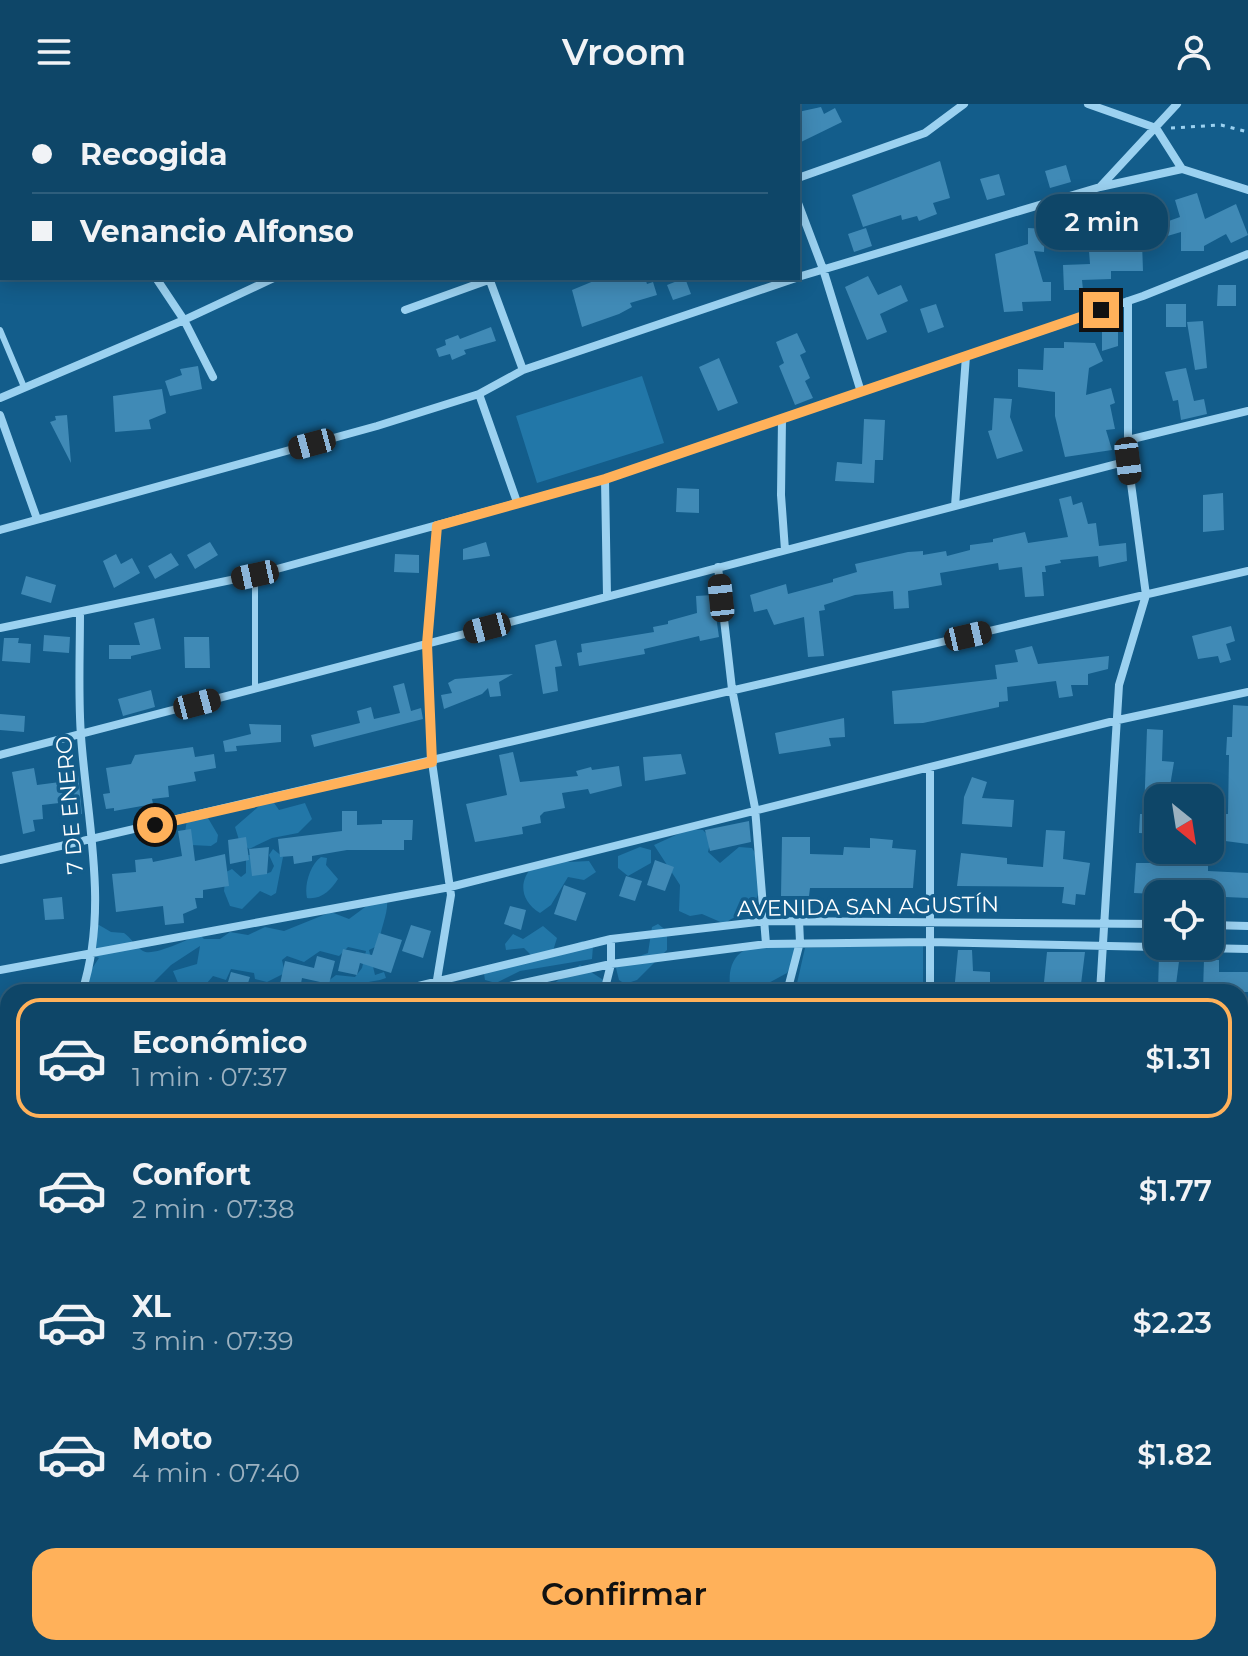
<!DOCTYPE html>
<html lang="es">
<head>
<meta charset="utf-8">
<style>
	body { margin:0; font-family:Montserrat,sans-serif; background:#1c5071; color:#f1f3f6; height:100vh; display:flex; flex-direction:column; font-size:30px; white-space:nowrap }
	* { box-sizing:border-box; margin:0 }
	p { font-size:26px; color:#9bb1c0 }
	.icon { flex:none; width:44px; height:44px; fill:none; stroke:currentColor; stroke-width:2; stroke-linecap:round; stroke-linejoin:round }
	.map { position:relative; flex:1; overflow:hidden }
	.sheet { position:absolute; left:0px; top:880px; width:1248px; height:672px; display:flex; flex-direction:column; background:#0e4668; border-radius:24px 24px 0 0; box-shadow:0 4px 20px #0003,0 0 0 2px #2e5e7c }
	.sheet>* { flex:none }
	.guide { position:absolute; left:0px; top:0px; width:800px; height:176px; box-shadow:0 4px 20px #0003,0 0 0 2px #2e5e7c; display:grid; align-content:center; height:176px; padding:0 32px; background:#0e4668 }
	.needle { width:52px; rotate:150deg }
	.fabs { position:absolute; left:1144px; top:680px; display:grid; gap:16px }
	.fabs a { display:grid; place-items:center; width:80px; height:80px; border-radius:16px; background:#0e4668; box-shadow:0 4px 20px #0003,0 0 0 2px #2e5e7c; font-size:40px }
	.end { position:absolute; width:36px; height:36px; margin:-18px; border:10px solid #ffb15a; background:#111; box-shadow:0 0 0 4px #111 }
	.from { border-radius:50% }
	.bubble { position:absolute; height:56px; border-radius:24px; background:#0e4668; box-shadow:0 4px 20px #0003,0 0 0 2px #2e5e7c; font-size:26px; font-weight:600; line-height:56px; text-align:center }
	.car { position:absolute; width:24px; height:48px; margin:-24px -12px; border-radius:10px; box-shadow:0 0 6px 2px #0007; background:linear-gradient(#222 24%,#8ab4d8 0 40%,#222 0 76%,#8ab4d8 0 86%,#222 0) }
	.guide b { display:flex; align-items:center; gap:28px; height:76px; font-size:30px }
	.guide b+b { border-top:2px solid #2e5e7c }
	.guide i { width:20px; height:20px; background:#f1f3f6 }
	ul { padding:14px 0 0; list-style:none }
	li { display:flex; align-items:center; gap:24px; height:120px; margin:0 16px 12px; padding:0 16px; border:4px solid transparent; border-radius:24px }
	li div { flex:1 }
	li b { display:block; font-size:30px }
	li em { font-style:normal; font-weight:600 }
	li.active { border-color:#ffb15a }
	li>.icon { width:72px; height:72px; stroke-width:1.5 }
	.cta { display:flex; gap:16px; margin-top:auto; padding:16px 32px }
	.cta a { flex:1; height:92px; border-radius:24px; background:#ffb15a; color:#111; font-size:32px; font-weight:600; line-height:92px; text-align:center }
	header { display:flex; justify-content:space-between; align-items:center; height:104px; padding:0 32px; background:#0e4668; font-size:36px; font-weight:600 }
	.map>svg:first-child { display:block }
	.green { fill:#2277a8 }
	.building { fill:#408ab6 }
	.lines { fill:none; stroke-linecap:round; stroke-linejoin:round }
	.path { stroke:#9bd1f0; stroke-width:3; stroke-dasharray:4 6; stroke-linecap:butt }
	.lane { stroke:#9bd1f0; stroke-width:6 }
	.street { stroke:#9bd1f0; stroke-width:8 }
	.secondary { stroke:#c9e8fb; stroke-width:16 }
	.route { stroke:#ffb15a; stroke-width:10 }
	.labels { text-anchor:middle; stroke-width:7; stroke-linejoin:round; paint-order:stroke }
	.street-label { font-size:22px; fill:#fff; stroke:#135d8b }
</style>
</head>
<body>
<header><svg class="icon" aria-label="menu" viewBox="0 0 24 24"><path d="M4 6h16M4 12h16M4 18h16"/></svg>Vroom<svg class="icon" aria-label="person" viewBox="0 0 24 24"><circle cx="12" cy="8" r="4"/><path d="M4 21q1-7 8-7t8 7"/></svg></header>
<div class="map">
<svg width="1248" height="1552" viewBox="0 0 1248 1552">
	<rect width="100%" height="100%" fill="#135d8b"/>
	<path class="green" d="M642,272L664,339L537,379L516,312Z
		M266,696H272L279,706L305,699L312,715L298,729L272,734L249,745L239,736L235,723Z
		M205,709L218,731L217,738L211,742L191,741L185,729L187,715Z
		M689,725L703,726L711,735L708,748L720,759L739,743L752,744C765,764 766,789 747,806C740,813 731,813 725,820L702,810L690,812L679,807L680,781L654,741Z
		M640,743L651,746V759L628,772L618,764V752Z
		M273,745L283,753L276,789L271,792L260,787L242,805L230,802L224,787L226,768L232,765L241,773L246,769V751H252L265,770L271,768L274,762L269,751Z
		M321,753L327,754L326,761L338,775C331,786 321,796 307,794C304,781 310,761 321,753Z
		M558,754L569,758L589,757L596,768L584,776L568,773L551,801L540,809C506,788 530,751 558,754Z
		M380,792L387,793C389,810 380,823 379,841L369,846L375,871L384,868L386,874L380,876L328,885L322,882L336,871L355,873L362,864L366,847L348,843L339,852L320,847L304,858L287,852L282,856L285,869L267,878L255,875L254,869L231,865L226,876L213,872L201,886L190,880L178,879L173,867L197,860L200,842L171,861L145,887L137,888L123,879L118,883L120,888H85V875L99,854L94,852L93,823L99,821L111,828L124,829C131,834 136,843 143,847C153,853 189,835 199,830L204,835H220L230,828L248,831L265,823L284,827L331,808L349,815Z
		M658,820L667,827V846L637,876L625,880L619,876L616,864L620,859L648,849L652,823Z
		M543,822L557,834L552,850L582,837L593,842L592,855L520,867L496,879L485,876L484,870L533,853L524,844L506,846L505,840L513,830L523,835Z
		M790,838L799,845L787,869L763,882L764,888H727C731,880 729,877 730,869C735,838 765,840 790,838Z
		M923,839V888H795L805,844Z
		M580,861L605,877L604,888H548L554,879Z"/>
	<path class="building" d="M821,3L824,10L835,4L842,18L801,38L798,8Z
		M940,57L950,94L933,99L937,110L919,117L917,112L902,116L901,111L863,123L852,91Z
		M1066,61L1071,78L1050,84L1045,67Z
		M999,70L1005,91L987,96L980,75Z
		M1197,89L1205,115L1236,100L1248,131L1231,139L1226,130L1204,142V147H1181V128L1164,133L1163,130L1142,138L1143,167H1111V175L1082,176L1083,186H1064L1063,161L1090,160L1088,134L1056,133L1058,109L1087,110L1086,106L1119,104L1120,92L1135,93L1132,130L1180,113L1175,96Z
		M866,124L872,142L854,148L848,130Z
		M1028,124L1045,125L1044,148L1034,147L1043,178H1051V197L1022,198L1023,207L1004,208L995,150L1028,140Z
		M868,172L878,191L901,181L908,197L880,210L887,228L867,236L845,183Z
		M601,174H645L647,180L653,178L657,191L630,199L632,203L619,210L582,223L572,186Z
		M685,174L691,190L673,196L667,181Z
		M1218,181H1236V202H1217Z
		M936,200L944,223L928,229L920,205Z
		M1166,200H1186V223H1166Z
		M1203,217L1207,264L1195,266L1187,218Z
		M1102,221L1118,222V242L1102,247Z
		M491,223L496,237L464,246L466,250L452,256L450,250L439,253L436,245L446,241L445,236L458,231L460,235Z
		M797,229L806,248L800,251L810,274L805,277L813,294L795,301L779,262L784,259L776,238Z
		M1064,238L1095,239L1103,257L1089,264L1086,291L1111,284L1115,299L1110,301L1115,325L1106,326L1112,346L1065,353L1055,312V288L1018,283V265L1043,266L1044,244H1064Z
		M719,254L738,299L718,307L699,263Z
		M198,262L202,285L170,292L165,277L182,271L180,265Z
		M1186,264L1194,297L1204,295L1207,310L1181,316L1178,296L1173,297L1165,268Z
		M162,285L166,309L149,316L151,325L115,328L113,292Z
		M994,294L1012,295L1010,313L1023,347L997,355L988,327L992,326Z
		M67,311L71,359L50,318L56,316L55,312Z
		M864,315L885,316L883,356H875L874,379L835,377L837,358L862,360Z
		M677,384L699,385V409L676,408Z
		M1223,389L1224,426L1203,428V391Z
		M1071,392L1073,401L1082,398L1088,420L1096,419L1099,442L1126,439L1127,457L1099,463L1098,452L1060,456L1061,459L1045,462L1046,468H1042L1044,492L1025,493L1022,463L999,466L998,459L940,469L942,481L908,487L909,504L894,505L893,487L855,491L824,501L825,506L819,507L824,552L808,553L804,513L774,521L767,505L754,508L750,491L786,480L788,490L833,478V475L857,468L855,460L908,448L923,447V451L946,447L947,452L970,446V441L993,438V435L1025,428L1028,439L1068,433L1059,395Z
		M210,438L218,451L195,465L187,451Z
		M486,438L490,452L463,456V445Z
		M171,449L179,461L155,475L148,462Z
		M116,450L121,460L132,454L140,469L114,484L103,457Z
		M395,450L419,451V469L394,468Z
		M26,472L56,481L51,499L21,490Z
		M713,491L719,533L700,537L699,532L644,545L645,550L579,562L577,549L582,548L581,540L654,528L653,523L668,520V517L697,509L696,492Z
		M154,514L161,545L131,552V555H109V541H140L134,519Z
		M1231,522L1235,537L1226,540L1231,556L1220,559L1218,552L1198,555L1192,532Z
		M44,531L70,533L69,549L43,547Z
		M184,533H209L210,564H185Z
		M4,534H19L18,539L31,540L30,559L2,557Z
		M556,536L562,562L555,563L558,587L543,590L535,541Z
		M1032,542L1038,560L1109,552L1108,565L1088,570V581H1071L1073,592L1059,594L1056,577L1007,583L1008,597L999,598V603L923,619L894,620L892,587L997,575L995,561L1018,558L1015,546Z
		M513,570L499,578L501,592L490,593L488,584L482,590L444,605L441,591L452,589L448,579L455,575Z
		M404,579L411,607L421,604L423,615L314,643L311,631L360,619L357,607L371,603L374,615L400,609L393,582Z
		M151,586L155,603L123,612L118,595Z
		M1233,601L1248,602V740L1210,735V710H1228L1229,651H1226L1227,633H1232Z
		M0,610L25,612L24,628L0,626Z
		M844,614L845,633L829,634L831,642L779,650L775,629Z
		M249,620L281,621V638L236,642L237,647L225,648L223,637L251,630Z
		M1147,625L1163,626L1162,657L1174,658L1168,694H1158V730L1139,729L1140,710H1144Z
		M193,643L195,653L214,650L216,664L194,668L196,677L168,682L169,693L152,695L153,700L114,707V704L106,705L103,690L110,689L106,664L131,660L135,651Z
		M513,648L520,678L578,672L576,667L591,663L592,666L619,662L622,682L590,690L588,685L562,689L565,704L544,708L540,712L541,719L522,723L523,730L475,738L466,700L507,691L499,651Z
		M681,650L686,670L645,677L643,653Z
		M68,658L71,672L78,671L82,710L69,711L68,698L42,701L43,715L33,716L35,727L23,730L12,668L34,664L37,681L60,678L57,660Z
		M972,673L987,678L982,694L1014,696L1012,723L962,720L964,693Z
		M342,707H357V721L382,720V716H413L412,736H404V746H347L312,752V757L294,760L293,752L280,753L278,735L342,727Z
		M749,717L751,738L710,747L705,726Z
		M191,725L195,757L225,750L229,782L203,786V794H195L197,804L183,810L184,819L165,821L163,802L116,808L112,770L136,768L135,756L152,754L153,758L182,752L178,727Z
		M1046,726L1065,727L1063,755L1090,759L1085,791L1076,790L1075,801L1062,799L1064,783L957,782L961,749L1007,754V760L1043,763Z
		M246,733L249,756L230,760L228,736Z
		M782,733H810V750L843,751L844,743L870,744V734L893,736L892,744L916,746L913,784H810L809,792H781Z
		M269,743L267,770L252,772L249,745Z
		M1163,750L1177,751L1176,759L1208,760V767L1248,769V794L1134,789L1136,759H1162Z
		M655,756L674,763L665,787L647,781Z
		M626,772L642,777L635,797L619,792Z
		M564,781L586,789L576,817L554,810Z
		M62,793L64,815L45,816L43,795Z
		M510,802L526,806L521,826L504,820Z
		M411,821L431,827L423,854L402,847Z
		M379,829L402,836L391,869L360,859L357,871L338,867L343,845L372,851Z
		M958,846H972L973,867L990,868V888H954Z
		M1047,848H1085L1080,888H1043Z
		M1159,850H1180L1175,888H1158Z
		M317,852L335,857L329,880L302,874L300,885L280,880L285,857L314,864Z
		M1204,855L1219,856V868H1248V888H1203Z
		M231,868L250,873L245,888H225Z"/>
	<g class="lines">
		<path class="path" d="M1171,24L1221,21L1248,28"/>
		<path class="lane" d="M0,226L24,283
			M255,471V584"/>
		<path class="street" d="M48,0L50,2
			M756,0L757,2
			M1088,0L1156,24L1182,65L1248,86
			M476,2L477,0
			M652,2L657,0
			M798,74L925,29L964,0
			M1100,83L1182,65
			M798,99L823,165L861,288
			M798,173L1100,83L1177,0
			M156,174L184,216L213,273
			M489,174L523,266
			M405,206L494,174
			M479,290L517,398
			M0,294L184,216L274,174
			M0,311L37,415
			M782,315L781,391L785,446
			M1128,336L1248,307
			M605,375L607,492
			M955,402L966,252
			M0,426L377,322L479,290L523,266L796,174
			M718,463L732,585L755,704L766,840
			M80,509C80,550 78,592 81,632C87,717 109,805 82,888
			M0,524L255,471L605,375L1143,192L1248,150
			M0,651L1128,357
			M0,756L1248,467
			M1210,821L1248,822
			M0,866L450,783L1118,616L1248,588
			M394,888L611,835L767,817L1158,820
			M435,888L451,791L432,658L427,540L437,422
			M482,888L611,860L766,840L930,838L1248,845
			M604,888L611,860V835
			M787,888L800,838L799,816
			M930,888V664
			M1100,888L1119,581L1146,491L1128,357V197
			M1240,1079L1248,1078
			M0,1162L8,1134
			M1240,1189L1248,1188
			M1240,1398L1248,1400
			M1240,1537L1248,1540
			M878,1544L899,1552
			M90,1552L95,1544
			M280,1552L284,1544
			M473,1552L476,1544
			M609,1552L612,1544
			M788,1552L789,1544
			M1207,1552L1209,1544"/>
		<path class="secondary" d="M0,1313L8,1317
			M499,1544L516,1552"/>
	</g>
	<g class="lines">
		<path class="route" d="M155,721L432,658L427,540L437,422L605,375L1101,206"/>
	</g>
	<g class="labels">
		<g class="street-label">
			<text transform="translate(69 701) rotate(-95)" y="8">7 DE ENERO</text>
			<text transform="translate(868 802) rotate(-1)" y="8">AVENIDA SAN AGUSTÍN</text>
		</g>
	</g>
</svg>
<div class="fabs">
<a><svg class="needle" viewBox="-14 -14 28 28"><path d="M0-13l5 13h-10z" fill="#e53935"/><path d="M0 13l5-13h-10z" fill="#9bb1c0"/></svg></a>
<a><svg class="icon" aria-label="locate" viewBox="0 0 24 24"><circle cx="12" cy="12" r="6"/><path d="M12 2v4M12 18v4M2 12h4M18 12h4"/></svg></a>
</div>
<i class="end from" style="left:155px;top:721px"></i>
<i class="end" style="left:1101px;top:206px"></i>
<div class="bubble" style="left:1036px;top:90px;width:132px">2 min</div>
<i class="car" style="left:312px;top:340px;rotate:255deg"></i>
<i class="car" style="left:1128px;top:357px;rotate:173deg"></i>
<i class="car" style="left:255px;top:471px;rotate:258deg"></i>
<i class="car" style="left:721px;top:494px;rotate:354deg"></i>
<i class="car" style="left:487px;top:524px;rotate:255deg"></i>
<i class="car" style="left:968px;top:532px;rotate:77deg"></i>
<i class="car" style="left:197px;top:600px;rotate:75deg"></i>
<div class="guide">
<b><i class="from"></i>Recogida</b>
<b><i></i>Venancio Alfonso</b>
</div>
<section class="sheet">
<ul>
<li class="active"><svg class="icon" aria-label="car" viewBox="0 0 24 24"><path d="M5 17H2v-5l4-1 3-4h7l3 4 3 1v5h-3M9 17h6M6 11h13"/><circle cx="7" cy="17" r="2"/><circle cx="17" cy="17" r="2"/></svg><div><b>Económico</b><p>1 min · 07:37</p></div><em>$1.31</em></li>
<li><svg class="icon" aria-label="car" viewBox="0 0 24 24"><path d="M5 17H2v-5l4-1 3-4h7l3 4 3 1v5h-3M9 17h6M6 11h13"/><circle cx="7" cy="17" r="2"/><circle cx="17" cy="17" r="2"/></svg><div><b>Confort</b><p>2 min · 07:38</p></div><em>$1.77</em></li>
<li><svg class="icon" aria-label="car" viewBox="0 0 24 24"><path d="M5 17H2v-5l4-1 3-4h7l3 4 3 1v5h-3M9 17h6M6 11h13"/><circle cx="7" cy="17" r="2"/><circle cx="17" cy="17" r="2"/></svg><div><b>XL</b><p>3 min · 07:39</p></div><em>$2.23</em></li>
<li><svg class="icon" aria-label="car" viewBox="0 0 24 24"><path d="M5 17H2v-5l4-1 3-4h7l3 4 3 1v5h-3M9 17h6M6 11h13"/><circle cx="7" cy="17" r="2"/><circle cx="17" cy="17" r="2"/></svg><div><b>Moto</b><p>4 min · 07:40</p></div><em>$1.82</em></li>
</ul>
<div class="cta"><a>Confirmar</a></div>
</section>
</div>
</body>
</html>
